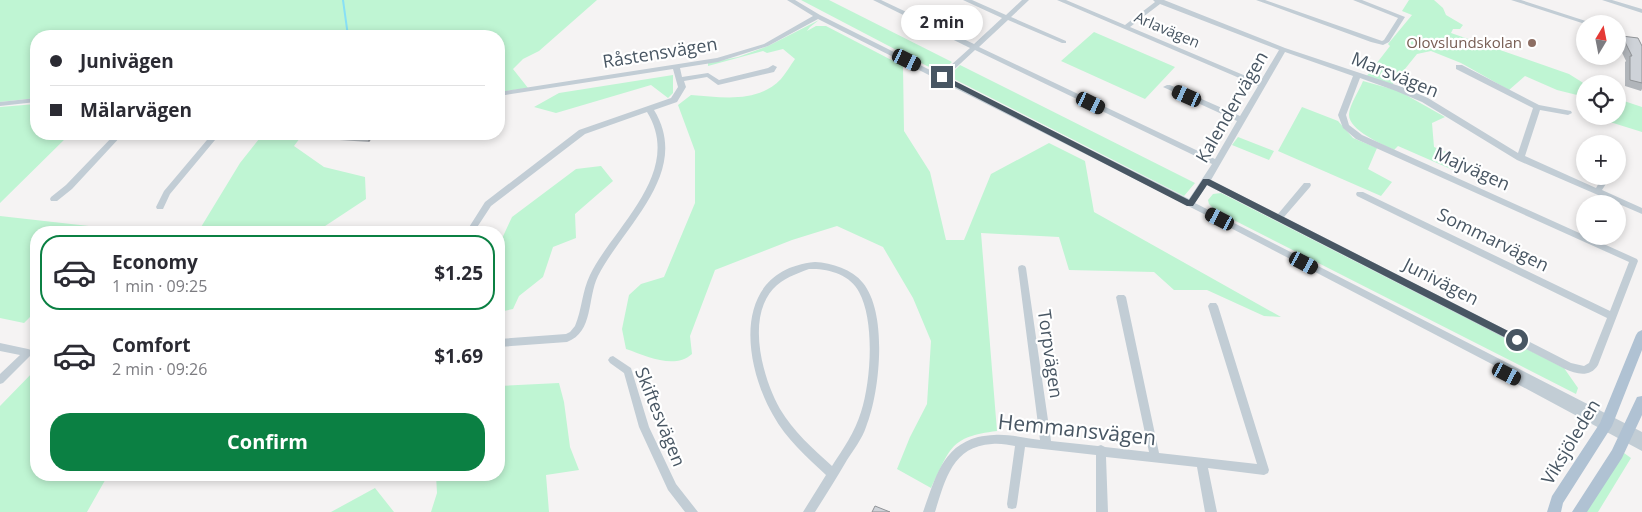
<!DOCTYPE html>
<html lang="en">
<head>
<meta charset="utf-8">
<style>
	body { margin:0; font-family:"Open Sans",sans-serif; background:#f2f2f3; color:#2b2b33; height:100vh; display:flex; flex-direction:column; font-size:19px; white-space:nowrap }
	* { box-sizing:border-box; margin:0 }
	p { font-size:16px; color:#7c7c81 }
	.icon { flex:none; width:28px; height:28px; fill:none; stroke:currentColor; stroke-width:2; stroke-linecap:round; stroke-linejoin:round }
	.map { position:relative; flex:1; overflow:hidden }
	.sheet { position:absolute; left:30px; top:226px; width:475px; height:255px; display:flex; flex-direction:column; background:#fff; border-radius:20px; box-shadow:0 2px 8px #0003 }
	.sheet>* { flex:none }
	.top-card { position:absolute; left:30px; top:30px; width:475px; height:110px; border-radius:20px; box-shadow:0 2px 8px #0003; display:grid; align-content:center; height:110px; padding:0 20px; background:#fff }
	.needle { width:32px; rotate:10deg }
	.buttons { position:absolute; left:1576px; top:15px; display:grid; gap:10px }
	.buttons a { display:grid; place-items:center; width:50px; height:50px; border-radius:50%; background:#fff; box-shadow:0 2px 8px #0003; font-size:25px }
	.end { position:absolute; width:22px; height:22px; margin:-11px; border:6px solid #485663; background:#fff; box-shadow:0 0 0 2px #fff }
	.from { border-radius:50% }
	.bubble { position:absolute; height:35px; border-radius:18px; background:#fff; box-shadow:0 2px 8px #0003; font-size:16px; font-weight:700; line-height:35px; text-align:center }
	.car { position:absolute; width:15px; height:30px; margin:-15px -8px; border-radius:6px; box-shadow:0 0 4px 1px #0007; background:linear-gradient(#222 24%,#8ab4d8 0 40%,#222 0 76%,#8ab4d8 0 86%,#222 0) }
	.top-card b { display:flex; align-items:center; gap:18px; height:48px; font-size:19px }
	.top-card b+b { border-top:1px solid #e1e1e2 }
	.top-card i { width:12px; height:12px; background:#2b2b33 }
	ul { padding:9px 0 0; list-style:none }
	li { display:flex; align-items:center; gap:15px; height:75px; margin:0 10px 8px; padding:0 10px; border:2px solid transparent; border-radius:20px }
	li div { flex:1 }
	li b { display:block; font-size:19px }
	li em { font-style:normal; font-weight:700 }
	li.selected { border-color:#0b8043 }
	li>.icon { width:45px; height:45px; stroke-width:1.5 }
	.action { display:flex; gap:10px; margin-top:auto; padding:10px 20px }
	.action a { flex:1; height:58px; border-radius:20px; background:#0b8043; color:#fff; font-size:20px; font-weight:700; line-height:58px; text-align:center }
	.map>svg:first-child { display:block }
	.green { fill:#bff5d3 }
	.lines { fill:none; stroke-linecap:round; stroke-linejoin:round }
	.stream { stroke:#88e0f6; stroke-width:2 }
	.minor { fill:#c2cdd5; fill-rule:evenodd }
	.major { fill:#b0c2d3; fill-rule:evenodd }
	.wall { fill:#b1b5ba }
	.shaded-wall { fill:#909397 }
	.building { fill:#ced2d8; stroke:#909397 }
	.route { fill:#485663 }
	.education-dot { fill:#8d6e63; stroke:#fff; stroke-width:2 }
	.labels { text-anchor:middle; stroke-width:4.5; stroke-linejoin:round; paint-order:stroke }
	.far-street-label { font-size:15px; fill:#485663; stroke:#fff }
	.far-education-label { font-size:15px; fill:#785e54; stroke:#fff; text-anchor:end }
	.street-label { font-size:18px; fill:#485663; stroke:#fff }
	.near-street-label { font-size:21px; fill:#485663; stroke:#fff }
</style>
</head>
<body>
<div class="map">
<svg width="1642" height="512" viewBox="0 0 1642 512">
	<rect width="100%" height="100%" fill="#f5f3f3"/>
	<path class="green" d="M0,0H597L539,51L523,59L513,69L528,88L499,92V36H36V98L0,102Z
		M801,0H829L952,62C943,70 938,70 927,66Z
		M1409,0H1434L1443,8L1446,15L1463,25L1460,29H1453L1451,33L1569,74L1585,84V97L1557,90L1525,76L1509,90L1461,63L1431,51L1417,54L1392,85L1366,77L1390,46L1388,44L1412,15L1402,11Z
		M819,20L810,27L807,31L816,26H826L903,66L904,131L930,172L946,240H964L991,174L1049,143L1085,161L1094,212L1281,317L1264,316L1207,290H1174L1154,272L1069,270L1059,237L981,233L997,431C949,437 951,448 931,488L897,469L910,437L927,404L931,341L913,298L883,247L837,226L792,240L715,270L690,336L692,354C674,370 647,356 626,349L622,329L629,295L641,284L664,277L695,203V151L678,105L691,95C721,97 757,104 781,79C786,73 790,66 795,59L783,49L767,53L763,51L708,66V63L738,57L768,46Z
		M1094,32L1175,67L1145,99L1061,61Z
		M960,65L1195,183L1184,196L954,79L952,73Z
		M673,75V93L668,98L651,85L556,113L534,107L559,93Z
		M1363,81L1399,91L1445,117L1432,123L1434,147L1461,158L1453,170L1398,146L1394,150C1382,144 1348,130 1349,114C1350,104 1359,91 1363,81Z
		M1618,99L1642,107V132L1610,122L1611,116H1618Z
		M36,104V134H70L0,203V107Z
		M1302,107L1338,121L1353,138L1377,148L1368,169L1392,182L1381,196L1278,151Z
		M263,134H303L294,146L324,167L365,177L366,199L316,232H198L240,163Z
		M1238,137L1274,151L1269,160L1232,145Z
		M601,166L613,181L575,214L576,238L553,247L543,277L519,296L513,309L499,312V245L512,217L576,169Z
		M1221,193L1564,368L1578,388L1576,394L1216,211L1209,204L1208,200L1213,194Z
		M0,216L142,232H36V318L30,317L24,323L0,318Z
		M36,369V475H108L87,512H0V406Z
		M559,383L564,402L570,447L579,470L546,475L549,512H431L437,493L436,475H499V386Z
		M1624,453L1631,458L1598,512H1584Z
		M375,488L394,512H331Z"/>
	<g class="lines">
		<path class="stream" d="M343,0L348,36"/>
		<path class="minor" d="M787,0H795L820,15L940,75L970,48L873,0H881L974,44L1002,18L963,0H972L1006,15L1022,0H1029L1011,17L1066,41V43H1062L1008,20L979,47L1215,159L1237,121L1163,87L1167,85H1170L1240,116L1258,86L1057,0H1066L1125,25L1155,2L1153,0H1164L1285,48L1402,87L1428,98L1518,153L1533,108L1456,69V65H1462L1539,105L1571,111L1572,113L1568,115L1540,110L1525,156L1596,188L1603,176H1611L1602,190L1642,208V214L1517,160L1422,102L1396,91L1360,78L1346,115L1349,125L1362,135L1637,259L1638,261L1598,365C1590,378 1576,374 1565,369L1207,185L1195,203L1642,432V451L1508,379L1506,376L1509,373L1200,212L818,19L768,46L718,62L680,68L682,77L708,73L719,80L768,68L773,65L777,67L774,72L718,85L707,77L684,81L686,87L677,102L654,110C692,172 624,225 598,276C587,298 594,332 567,342L499,347V339L566,334L570,332L575,326C582,310 582,291 590,275C614,226 684,172 647,112L585,134L491,206L474,232H466L485,202L579,130L671,98L678,87L673,69L499,96V92L717,58L764,44L813,16ZM1160,4L1279,50L1260,82L1130,27ZM975,50L1212,164L1189,199L946,77ZM1285,52L1353,76L1338,115L1343,128L1356,139L1629,262L1610,311L1363,192H1357L1356,194L1357,196L1607,318L1589,363L1584,366L1571,363L1284,217L1310,187L1311,185L1310,183H1304L1278,214L1211,180Z
			M1256,0H1265L1382,41L1384,40L1398,18L1353,0H1362L1405,17L1389,42L1383,45L1371,42Z
			M1511,0H1521L1595,24H1585Z
			M1602,0H1612L1642,9V13Z
			M36,98V102L0,106V102Z
			M115,134H123L72,189L57,201H51L50,199L51,197L66,185Z
			M212,134H220L170,194L163,209H157L156,207L164,191Z
			M815,262C832,263 852,269 863,283C888,314 880,392 866,427C862,439 854,449 847,460C837,477 826,495 815,512H803L826,475C807,457 786,439 773,415C742,361 732,270 815,262ZM809,269C827,268 850,274 859,292C875,321 871,381 861,412C855,432 843,449 832,466C813,449 793,431 780,409C763,379 746,319 773,289C783,278 796,274 809,269Z
			M1022,265L1025,266L1026,268L1051,441L1098,446L1101,445L1105,447L1149,452L1116,297L1118,295H1124L1126,297L1159,453L1257,464L1208,306L1210,303H1216L1218,306L1269,470L1268,473L1264,475L1208,468L1217,512H1205L1197,467L1106,457L1108,512H1096V455L1025,447L1017,504L1016,508L1012,509L1008,508L1007,504L1015,446C1008,445 1000,443 992,444C952,446 945,481 935,512H923C935,480 941,447 978,437C983,436 989,435 994,435C1009,434 1025,438 1040,440L1018,268L1019,266Z
			M0,343L28,349L31,350L33,353L3,383L0,384V374L20,355L0,351Z
			M613,356L631,368L649,427L676,484L698,512H685L668,490L639,427L624,373L610,363L608,360L610,357Z"/>
		<path class="major" d="M1642,330V350L1612,426L1563,503L1561,512H1547L1552,496L1600,423L1636,335L1638,332Z
			M1642,396V415L1622,458L1587,512H1572L1612,450L1637,397Z"/>
	</g>
	<path class="wall" d="M1622,36L1642,46V89L1641,91L1625,86V62L1626,61L1618,44V41Z
		M322,134H375L369,142L325,139Z"/>
	<path class="shaded-wall" d="M365,134H375L369,142Z"/>
	<path class="building" d="M1622,36L1638,38L1642,46V83L1630,80V56H1632Z
		M875,506L890,512H872Z"/>
	<path class="route" d="M940,76H945L1189,200L1203,179H1209L1520,337L1521,340L1517,343L1514,342L1207,185L1193,206H1187L940,79Z"/>
	<circle class="education-dot" cx="1532" cy="43" r="5"/>
	<g class="labels">
		<g class="far-street-label">
			<text transform="translate(1167 30) rotate(23)" y="5">Arlavägen</text>
		</g>
		<g class="far-education-label">
			<text x="1522" y="48">Olovslundskolan</text>
		</g>
		<g class="street-label">
			<text transform="translate(660 53) rotate(-9)" y="6">Råstensvägen</text>
			<text transform="translate(1395 75) rotate(22)" y="6">Marsvägen</text>
			<text transform="translate(1232 107) rotate(-60)" y="6">Kalendervägen</text>
			<text transform="translate(1472 169) rotate(24)" y="6">Majvägen</text>
			<text transform="translate(1493 240) rotate(26)" y="6">Sommarvägen</text>
			<text transform="translate(1441 282) rotate(27)" y="6">Junivägen</text>
			<text transform="translate(1050 354) rotate(82)" y="6">Torpvägen</text>
			<text transform="translate(660 417) rotate(68)" y="6">Skiftesvägen</text>
			<text transform="translate(1571 442) rotate(-59)" y="6">Viksjöleden</text>
		</g>
		<g class="near-street-label">
			<text transform="translate(1077 430) rotate(6)" y="7">Hemmansvägen</text>
		</g>
	</g>
</svg>
<div class="buttons">
<a><svg class="needle" viewBox="-14 -14 28 28"><path d="M0-13l5 13h-10z" fill="#e53935"/><path d="M0 13l5-13h-10z" fill="#7c7c81"/></svg></a>
<a><svg class="icon" aria-label="locate" viewBox="0 0 24 24"><circle cx="12" cy="12" r="6"/><path d="M12 2v4M12 18v4M2 12h4M18 12h4"/></svg></a>
<a>+</a>
<a>−</a>
</div>
<i class="end from" style="left:1517px;top:340px"></i>
<i class="end" style="left:942px;top:77px"></i>
<div class="bubble" style="left:901px;top:5px;width:82px">2 min</div>
<i class="car" style="left:907px;top:60px;rotate:116deg"></i>
<i class="car" style="left:1187px;top:96px;rotate:294deg"></i>
<i class="car" style="left:1091px;top:103px;rotate:116deg"></i>
<i class="car" style="left:1220px;top:219px;rotate:297deg"></i>
<i class="car" style="left:1304px;top:263px;rotate:118deg"></i>
<i class="car" style="left:1507px;top:374px;rotate:117deg"></i>
<div class="top-card">
<b><i class="from"></i>Junivägen</b>
<b><i></i>Mälarvägen</b>
</div>
<section class="sheet">
<ul>
<li class="selected"><svg class="icon" aria-label="car" viewBox="0 0 24 24"><path d="M5 17H2v-5l4-1 3-4h7l3 4 3 1v5h-3M9 17h6M6 11h13"/><circle cx="7" cy="17" r="2"/><circle cx="17" cy="17" r="2"/></svg><div><b>Economy</b><p>1 min · 09:25</p></div><em>$1.25</em></li>
<li><svg class="icon" aria-label="car" viewBox="0 0 24 24"><path d="M5 17H2v-5l4-1 3-4h7l3 4 3 1v5h-3M9 17h6M6 11h13"/><circle cx="7" cy="17" r="2"/><circle cx="17" cy="17" r="2"/></svg><div><b>Comfort</b><p>2 min · 09:26</p></div><em>$1.69</em></li>
</ul>
<div class="action"><a>Confirm</a></div>
</section>
</div>
</body>
</html>
